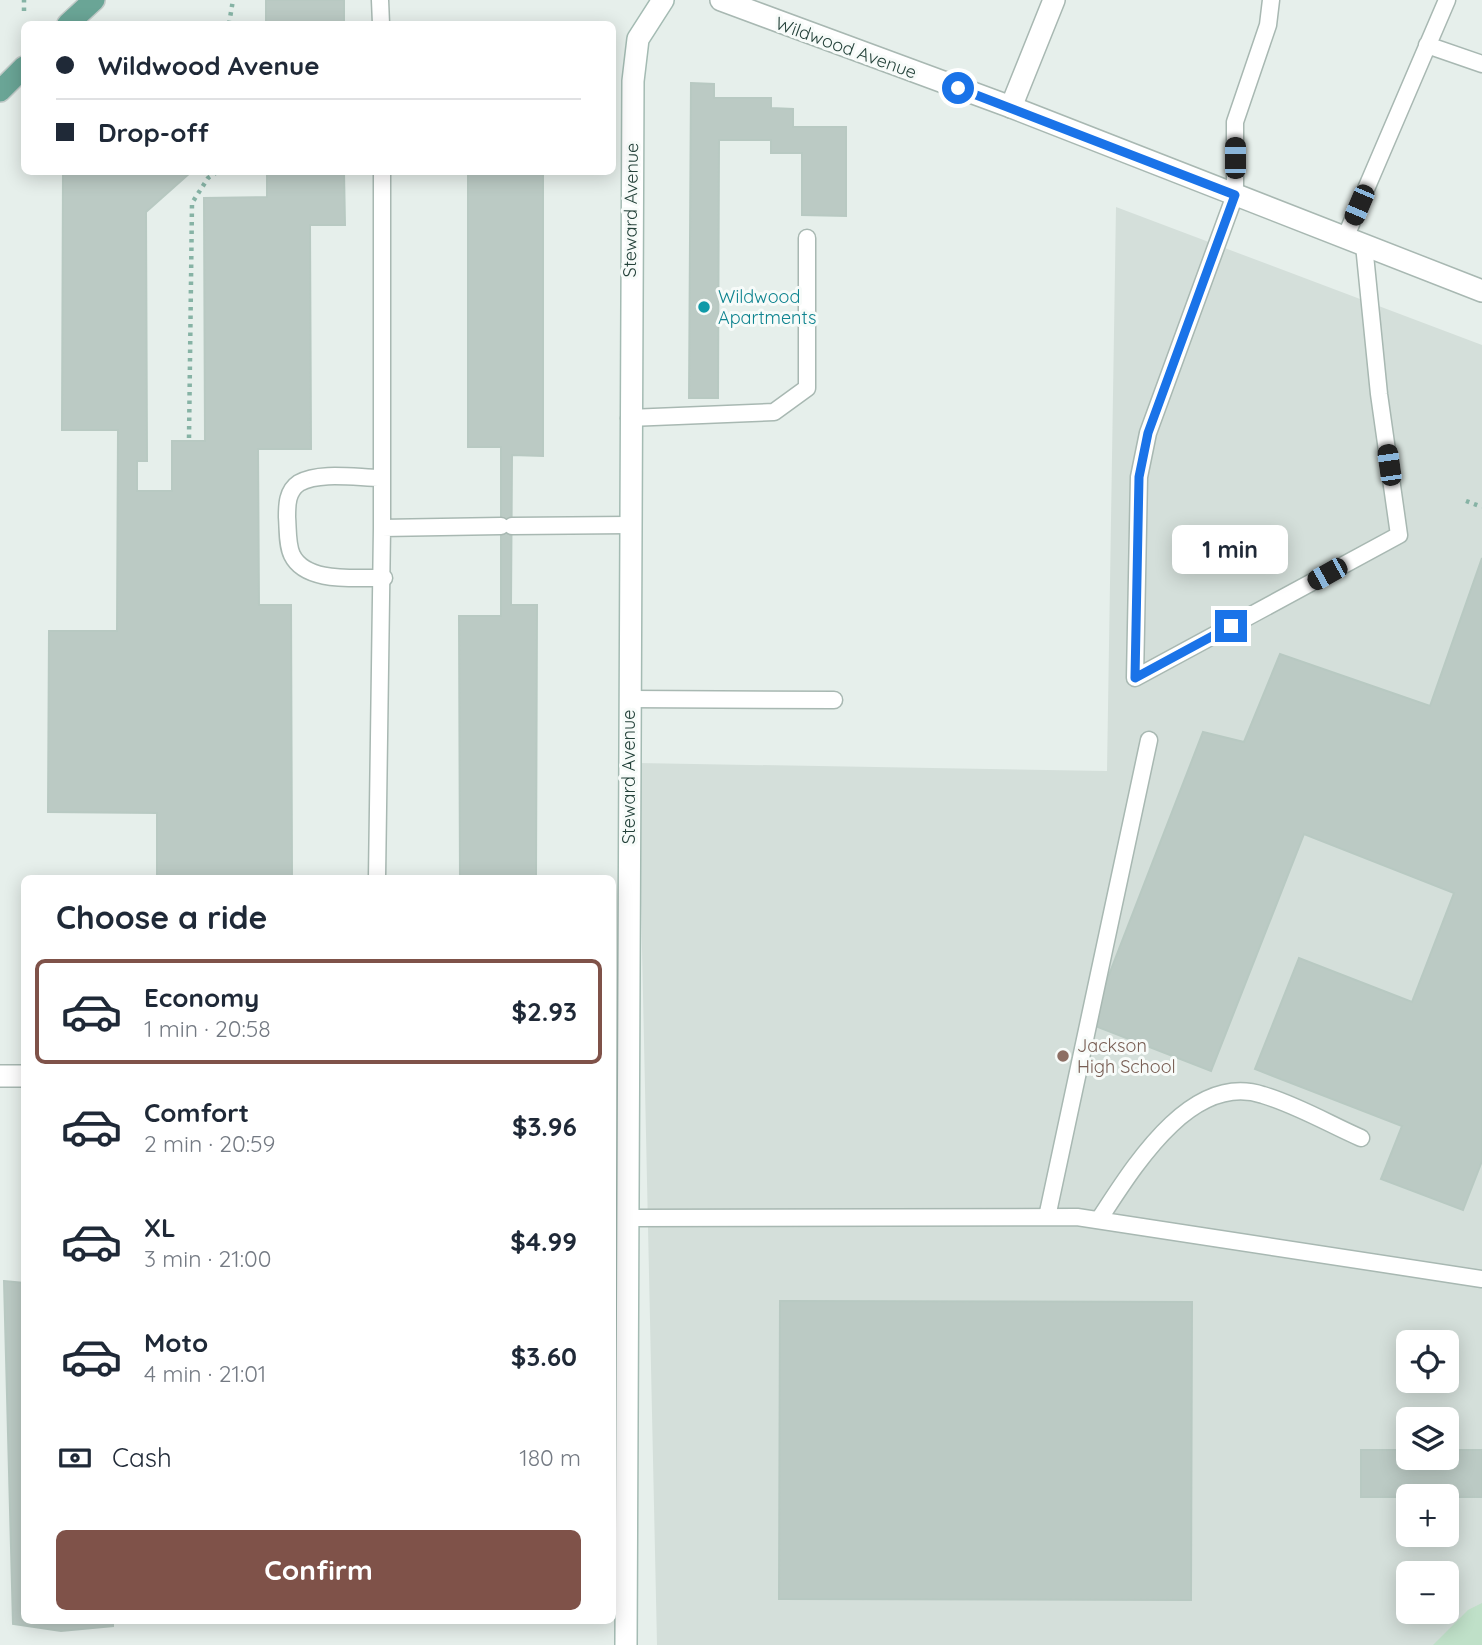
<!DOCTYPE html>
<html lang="en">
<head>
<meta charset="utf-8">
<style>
	body { margin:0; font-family:Quicksand,sans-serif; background:#f6f6f7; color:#1f2937; height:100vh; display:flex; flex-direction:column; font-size:26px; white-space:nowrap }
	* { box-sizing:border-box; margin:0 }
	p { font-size:23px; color:#747a83 }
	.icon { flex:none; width:38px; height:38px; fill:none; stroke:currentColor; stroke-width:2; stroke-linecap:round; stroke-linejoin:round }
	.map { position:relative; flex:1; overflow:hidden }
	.side { position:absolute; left:21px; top:875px; width:595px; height:749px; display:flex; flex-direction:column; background:#fff; border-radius:10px; box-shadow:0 4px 18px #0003 }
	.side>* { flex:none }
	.guide { position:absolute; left:21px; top:21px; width:595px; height:154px; border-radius:10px; box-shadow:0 4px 18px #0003; display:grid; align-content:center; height:154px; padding:0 35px; background:#fff }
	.buttons { position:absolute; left:1396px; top:1330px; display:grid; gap:14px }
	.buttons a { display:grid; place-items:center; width:63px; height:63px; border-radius:10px; background:#fff; box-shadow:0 4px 18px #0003; font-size:35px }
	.end { position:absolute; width:32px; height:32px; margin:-16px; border:9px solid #1a73e8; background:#fff; box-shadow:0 0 0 4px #fff }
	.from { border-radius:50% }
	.bubble { position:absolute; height:49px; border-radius:10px; background:#fff; box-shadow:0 4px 18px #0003; font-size:23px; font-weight:700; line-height:49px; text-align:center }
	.car { position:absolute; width:21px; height:42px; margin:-21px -10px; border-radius:9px; box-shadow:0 0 5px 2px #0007; background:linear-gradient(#222 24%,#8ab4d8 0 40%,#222 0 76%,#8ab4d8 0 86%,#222 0) }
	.guide b { display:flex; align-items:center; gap:24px; height:66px; font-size:26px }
	.guide b+b { border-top:2px solid #e0e1e3 }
	.guide i { width:18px; height:18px; background:#1f2937 }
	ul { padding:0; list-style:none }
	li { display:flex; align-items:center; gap:21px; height:105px; margin:0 14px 10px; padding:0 21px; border:4px solid transparent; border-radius:10px }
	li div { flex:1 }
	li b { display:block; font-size:26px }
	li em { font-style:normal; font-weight:700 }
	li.on { border-color:#7f5249 }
	li>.icon { width:63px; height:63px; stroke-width:1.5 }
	h2 { padding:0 35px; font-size:32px; line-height:84px }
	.pay { display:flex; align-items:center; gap:18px; height:77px; padding:0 35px; font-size:26px }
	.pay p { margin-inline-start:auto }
	.button { display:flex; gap:14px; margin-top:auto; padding:14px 35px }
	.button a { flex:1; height:80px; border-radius:10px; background:#7f5249; color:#fff; font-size:28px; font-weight:700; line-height:80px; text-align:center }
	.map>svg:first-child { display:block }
	.built { fill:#d4dfda; fill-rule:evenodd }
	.green { fill:#bfe0c8 }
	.building { fill:#bbcac4; stroke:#b8c9c2; stroke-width:2 }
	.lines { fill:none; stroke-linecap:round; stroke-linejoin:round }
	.service-casing { stroke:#a8b8b2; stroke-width:19 }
	.minor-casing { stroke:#a8b8b2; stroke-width:24 }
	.tertiary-casing { stroke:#a8b8b2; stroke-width:24 }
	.secondary-casing { stroke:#a4bbb3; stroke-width:24 }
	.primary-casing { stroke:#c2cac8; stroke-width:24 }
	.path { stroke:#86b3a5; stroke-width:4.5; stroke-dasharray:3.5 5; stroke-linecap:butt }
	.service { stroke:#fff; stroke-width:16 }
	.minor { stroke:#fff; stroke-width:21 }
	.tertiary { stroke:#fff; stroke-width:21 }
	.secondary { stroke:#fff; stroke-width:21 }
	.primary { stroke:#6aa596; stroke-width:21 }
	.route { stroke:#1a73e8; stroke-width:9 }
	.culture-dot { fill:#0f9aa8; stroke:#f7fbf9; stroke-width:2.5 }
	.education-dot { fill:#8d6e63; stroke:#f7fbf9; stroke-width:2.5 }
	.labels { text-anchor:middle; stroke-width:6; stroke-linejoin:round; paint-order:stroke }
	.street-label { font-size:18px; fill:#24423a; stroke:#f7fbf9 }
	.culture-label { font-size:18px; fill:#0d838f; stroke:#f7fbf9; text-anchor:start }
	.education-label { font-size:18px; fill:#785e54; stroke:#f7fbf9; text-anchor:start }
</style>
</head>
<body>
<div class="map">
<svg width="1482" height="1645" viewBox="0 0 1482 1645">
	<rect width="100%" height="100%" fill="#e6efeb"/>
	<path class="built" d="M1116,207L1482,345V1645H657L638,763L1107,771ZM1409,1342H1447V1381H1409ZM1409,1419H1447V1458H1409ZM1409,1496H1447V1535H1409ZM1409,1573H1447V1612H1409Z"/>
	<path class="green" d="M1482,1603V1645H1433L1468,1610Z"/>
	<path class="building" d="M266,0H344V24H266Z
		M691,83L714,84V98H771V108L793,109V127H846V216L802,215V153H771V140H719L718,398H689Z
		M63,172H191L146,212L147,461H137V491H172V441H205L204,198L267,197V172H344L345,225H310L311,449H258L259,605H291L292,878H157V813L48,812L49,631H117L118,430H62Z
		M468,172H543V456L512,455L511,605H537L536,878H460L459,616H501V447H468Z
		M1482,558V1161L1463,1210L1381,1179L1402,1126L1255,1069L1299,958L1412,1002L1454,893L1304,834L1211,1071L1090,1024L1203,732L1244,742L1280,654L1430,706Z
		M4,1281L24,1283V1620H113V1626L61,1631L13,1624Z
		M780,1301L1192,1302L1191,1600L779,1599Z
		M1361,1450H1409V1458H1447V1450H1482V1497H1361Z"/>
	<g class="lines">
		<defs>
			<path id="service" d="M380,0L381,24
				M1271,0L1268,25L1235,122V195L1148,433L1139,477L1135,678L1399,535L1379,394L1364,245
				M1427,45L1482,64
				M1345,238L1447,0
				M629,418L774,412L807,388V238
				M381,478C358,478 320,471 299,483C287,491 287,505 287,517C288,529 287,545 292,555C306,584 357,577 384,578
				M512,526L629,525
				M382,528V172
				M629,699L834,700
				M377,878L382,528L501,526
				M1047,1217L1149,740
				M626,1218L1077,1217L1482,1279
				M1100,1218C1133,1168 1191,1071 1263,1095C1297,1105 1329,1124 1361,1138"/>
			<path id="minor" d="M1011,107L1054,0
				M0,1076H24"/>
			<path id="tertiary" d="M721,0L1011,107L1482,291"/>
			<path id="secondary" d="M626,1645L633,81L638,39L663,0"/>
			<path id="primary" d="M68,24L94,0
				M0,91L24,67"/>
		</defs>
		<use href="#service" class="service-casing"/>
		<use href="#minor" class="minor-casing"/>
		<use href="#tertiary" class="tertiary-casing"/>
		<use href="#secondary" class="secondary-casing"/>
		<use href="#primary" class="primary-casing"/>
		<path class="path" d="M24,11V0
			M229,24L233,0
			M189,438L192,203L208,178L217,172
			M1466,501L1482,507"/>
		<use href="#service" class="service"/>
		<use href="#minor" class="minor"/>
		<use href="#tertiary" class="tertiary"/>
		<use href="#secondary" class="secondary"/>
		<use href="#primary" class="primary"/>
	</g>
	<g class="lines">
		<path class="route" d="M958,88L1235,195L1148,433L1139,477L1135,678L1231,626"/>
	</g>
	<circle class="culture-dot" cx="704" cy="307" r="7"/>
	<circle class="education-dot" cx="1063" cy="1056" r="7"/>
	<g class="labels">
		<g class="street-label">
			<text transform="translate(846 48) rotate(20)" y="6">Wildwood Avenue</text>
			<text transform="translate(631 210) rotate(-89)" y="6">Steward Avenue</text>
			<text transform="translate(629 777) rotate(-90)" y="6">Steward Avenue</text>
		</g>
		<g class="culture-label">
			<text x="718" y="303">Wildwood<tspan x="718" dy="21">Apartments</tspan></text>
		</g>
		<g class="education-label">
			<text x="1077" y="1052">Jackson<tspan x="1077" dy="21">High School</tspan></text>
		</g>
	</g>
</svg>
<div class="buttons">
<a><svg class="icon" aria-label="locate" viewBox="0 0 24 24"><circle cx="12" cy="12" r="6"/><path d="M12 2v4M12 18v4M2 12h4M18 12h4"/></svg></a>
<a><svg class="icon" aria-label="layers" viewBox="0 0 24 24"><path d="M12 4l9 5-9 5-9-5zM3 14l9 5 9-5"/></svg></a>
<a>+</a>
<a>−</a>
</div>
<i class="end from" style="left:958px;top:88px"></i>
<i class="end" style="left:1231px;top:626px"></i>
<div class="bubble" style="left:1172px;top:525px;width:116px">1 min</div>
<i class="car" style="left:1235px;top:158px;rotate:0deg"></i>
<i class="car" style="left:1359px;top:205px;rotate:203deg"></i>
<i class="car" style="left:1389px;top:465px;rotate:352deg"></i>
<i class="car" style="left:1327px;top:574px;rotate:241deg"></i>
<div class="guide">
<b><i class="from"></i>Wildwood Avenue</b>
<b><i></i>Drop-off</b>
</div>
<section class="side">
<h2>Choose a ride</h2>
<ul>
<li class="on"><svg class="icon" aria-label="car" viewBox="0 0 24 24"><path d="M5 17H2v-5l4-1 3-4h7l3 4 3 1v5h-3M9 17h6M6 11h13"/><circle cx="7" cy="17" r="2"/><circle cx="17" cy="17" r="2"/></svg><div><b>Economy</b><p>1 min · 20:58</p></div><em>$2.93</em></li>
<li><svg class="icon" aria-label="car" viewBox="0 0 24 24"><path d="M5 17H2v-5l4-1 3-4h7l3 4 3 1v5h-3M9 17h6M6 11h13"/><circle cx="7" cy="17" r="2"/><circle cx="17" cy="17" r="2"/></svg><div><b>Comfort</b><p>2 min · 20:59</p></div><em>$3.96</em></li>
<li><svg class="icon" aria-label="car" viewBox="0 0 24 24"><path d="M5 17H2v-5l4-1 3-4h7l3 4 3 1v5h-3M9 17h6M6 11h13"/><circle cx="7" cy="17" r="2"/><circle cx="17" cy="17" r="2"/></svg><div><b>XL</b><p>3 min · 21:00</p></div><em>$4.99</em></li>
<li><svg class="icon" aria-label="car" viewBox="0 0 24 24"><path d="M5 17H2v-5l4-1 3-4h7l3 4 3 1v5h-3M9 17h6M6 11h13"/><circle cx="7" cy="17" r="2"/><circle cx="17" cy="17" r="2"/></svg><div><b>Moto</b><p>4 min · 21:01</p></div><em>$3.60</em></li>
</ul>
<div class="pay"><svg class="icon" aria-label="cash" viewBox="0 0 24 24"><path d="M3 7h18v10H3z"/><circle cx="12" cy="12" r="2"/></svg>Cash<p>180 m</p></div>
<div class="button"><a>Confirm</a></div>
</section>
</div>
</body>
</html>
